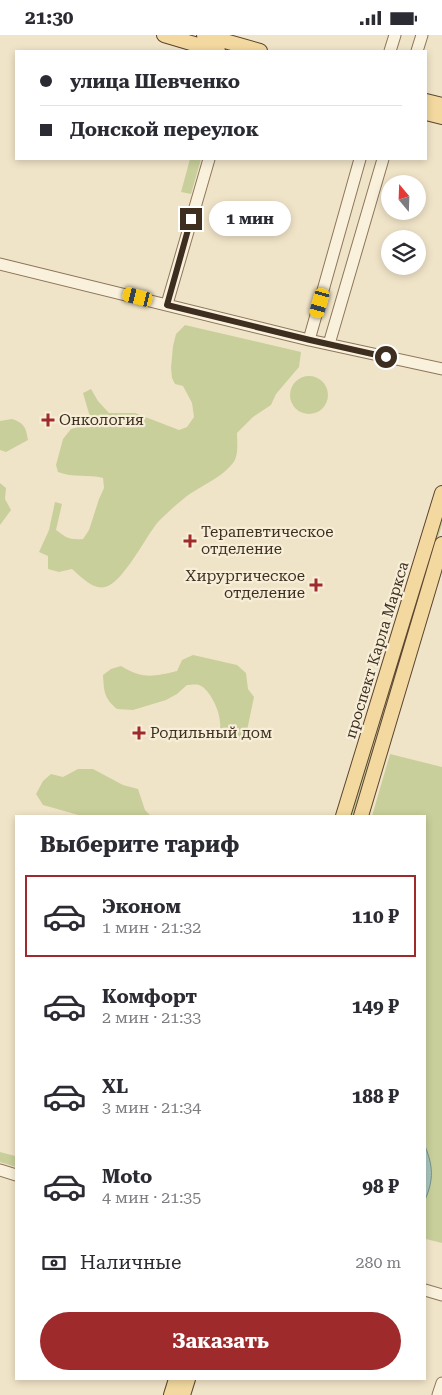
<!DOCTYPE html>
<html lang="ru">
<head>
<meta charset="utf-8">
<style>
	body { margin:0; font-family:"Roboto Serif",serif; background:#f7f7f7; color:#2b2b33; height:100vh; display:flex; flex-direction:column; font-size:19px; white-space:nowrap }
	* { box-sizing:border-box; margin:0 }
	p { font-size:16px; color:#7c7c81 }
	.icon { flex:none; width:28px; height:28px; fill:none; stroke:currentColor; stroke-width:2; stroke-linecap:round; stroke-linejoin:round }
	.map { position:relative; flex:1; overflow:hidden }
	.details { position:absolute; left:15px; top:780px; width:411px; height:565px; display:flex; flex-direction:column; background:#fff; border-radius:0px; box-shadow:0 2px 8px #0003 }
	.details>* { flex:none }
	.hud { position:absolute; left:15px; top:15px; width:412px; height:110px; border-radius:0px; box-shadow:0 2px 8px #0003; display:grid; align-content:center; height:110px; padding:0 25px; background:#fff }
	.needle { width:32px; rotate:341deg }
	.tools { position:absolute; left:381px; top:140px; display:grid; gap:10px }
	.tools a { display:grid; place-items:center; width:45px; height:45px; border-radius:50%; background:#fff; box-shadow:0 2px 8px #0003; font-size:25px }
	.end { position:absolute; width:22px; height:22px; margin:-11px; border:6px solid #3d2e20; background:#fff; box-shadow:0 0 0 2px #fff }
	.from { border-radius:50% }
	.bubble { position:absolute; height:35px; border-radius:18px; background:#fff; box-shadow:0 2px 8px #0003; font-size:16px; font-weight:700; line-height:35px; text-align:center }
	.car { position:absolute; width:15px; height:30px; margin:-15px -8px; border-radius:6px; box-shadow:0 0 4px 1px #0007; background:linear-gradient(#f5c518 24%,#345 0 40%,#f5c518 0 76%,#345 0 86%,#f5c518 0) }
	.hud b { display:flex; align-items:center; gap:18px; height:48px; font-size:19px }
	.hud b+b { border-top:1px solid #e1e1e2 }
	.hud i { width:12px; height:12px; background:#2b2b33 }
	ul { padding:0; list-style:none }
	li { display:flex; align-items:center; gap:15px; height:82px; margin:0 10px 8px; padding:0 15px; border:2px solid transparent; border-radius:0px }
	li div { flex:1 }
	li b { display:block; font-size:19px }
	li em { font-style:normal; font-weight:700 }
	li.active { border-color:#9e2a2b }
	li>.icon { width:45px; height:45px; stroke-width:1.5 }
	h2 { padding:0 25px; font-size:22px; line-height:60px }
	.pay { display:flex; align-items:center; gap:12px; height:55px; padding:0 25px; font-size:19px }
	.pay p { margin-inline-start:auto }
	.primary-button { display:flex; gap:10px; margin-top:auto; padding:10px 25px }
	.primary-button a { flex:1; height:58px; border-radius:30px; background:#9e2a2b; color:#fff; font-size:20px; font-weight:700; line-height:58px; text-align:center }
	.status { display:flex; justify-content:space-between; align-items:center; height:35px; padding:0 25px; background:#fff; direction:ltr }
	.status svg { height:14px; fill:currentColor }
	.map>svg:first-child { display:block }
	.green { fill:#c9cf9b }
	.water { fill:#a9c4bc; stroke:#6f938a }
	.lines { fill:none; stroke-linecap:round; stroke-linejoin:round }
	.minor-casing { stroke:#8d765c; stroke-width:13 }
	.major-casing { stroke:#5b4430; stroke-width:16 }
	.minor { stroke:#faf1dc; stroke-width:11 }
	.major { stroke:#f3d9a0; stroke-width:14 }
	.route { stroke:#3d2e20; stroke-width:6 }
	.poi-dot { fill:#9e2a2b; stroke:#f7eed8; stroke-width:2 }
	.labels { text-anchor:middle; stroke-width:4.5; stroke-linejoin:round; paint-order:stroke }
	.poi-label { font-size:15px; fill:#3d2e20; stroke:#f7eed8; text-anchor:start }
	.street-label { font-size:15px; fill:#3d2e20; stroke:#f7eed8 }
</style>
</head>
<body>
<div class="status"><b>21:30</b><svg viewBox="0 0 49 12"><path d="M0 12V9h3v3zM5 12V6h3v6zM10 12V3h3v9zM15 12V0h3v12zM26 1h20v11H26zM47 4h2v5h-2z"/></svg></div>
<div class="map">
<svg width="442" height="1360" viewBox="0 0 442 1360">
	<rect width="100%" height="100%" fill="#f0e4c8"/>
	<path class="green" d="M190,124H201L191,159L181,157Z
		M185,290L301,317L299,332L276,359L271,370L253,382L237,398C237,407 239,420 233,428C223,441 207,448 193,457C184,462 165,480 158,487C146,501 123,548 105,552C93,555 80,541 72,534L59,537L48,534V521L39,517L49,495L55,467L62,469L56,495C67,503 69,505 83,504L89,495L99,464L104,453L103,443C88,439 73,443 58,437L56,430L63,404L71,394L84,390L90,382L83,358L91,354L98,366L109,378H135L179,395L187,392L194,382L192,368L183,351L175,349L172,343L171,333L173,311L176,299Z
		M290 360a19 19 0 1 1 38 0a19 19 0 1 1-38 0Z
		M12,384C24,388 26,392 28,405L6,417L0,415V386Z
		M0,448L6,453L5,464L11,475L0,490Z
		M442,474V490L354,781H349Z
		M193,620L237,630L246,638L248,654L254,662L245,705H223L220,703C219,697 221,692 220,687C220,677 210,654 199,650C196,649 190,650 187,650L177,659L166,665L133,675L117,674C104,663 104,657 103,640L111,634L121,631C143,644 152,642 177,636L182,625Z
		M390,719L442,732V1208L426,1204L425,1206V781H372Z
		M78,734H93L123,750L138,754L145,775L151,781H82L43,770L36,759L43,746L51,739L63,742Z
		M16,1115V1132L0,1127V1117L15,1121Z"/>
	<path class="water" d="M425,1111C433,1131 434,1144 425,1165Z"/>
	<g class="lines">
		<defs>
			<path id="minor" d="M390,16L395,0
				M417,16L422,0
				M0,229L309,305L442,334
				M167,269L209,124
				M309,305L360,124
				M329,309L383,124
				M0,1135L16,1140
				M425,1255L442,1260
				M438,1360L442,1348"/>
			<path id="major" d="M164,0L218,16
				M204,0L260,16
				M426,66L442,70
				M426,78L442,82
				M343,781L442,458
				M361,781L442,509
				M171,1360L176,1344
				M183,1360L188,1344"/>
		</defs>
		<use href="#minor" class="minor-casing"/>
		<use href="#major" class="major-casing"/>
		<use href="#minor" class="minor"/>
		<use href="#major" class="major"/>
	</g>
	<g class="lines">
		<path class="route" d="M191,184L167,270L310,305L386,322"/>
	</g>
	<g class="poi-dot">
		<path d="M45.5 377.5h5v5h5v5h-5v5h-5v-5h-5v-5h5z"/>
		<path d="M187.5 498.5h5v5h5v5h-5v5h-5v-5h-5v-5h5z"/>
		<path d="M313.5 542.5h5v5h5v5h-5v5h-5v-5h-5v-5h5z"/>
		<path d="M136.5 690.5h5v5h5v5h-5v5h-5v-5h-5v-5h5z"/>
	</g>
	<g class="labels">
		<g class="poi-label">
			<text x="59" y="390">Онкология</text>
			<text x="201" y="502">Терапевтическое<tspan x="201" dy="17">отделение</tspan></text>
			<text x="305" y="546" text-anchor="end">Хирургическое<tspan x="305" dy="17">отделение</tspan></text>
			<text x="150" y="703">Родильный дом</text>
		</g>
		<g class="street-label">
			<text transform="translate(377 615) rotate(-73)" y="5">проспект Карла Маркса</text>
		</g>
	</g>
</svg>
<div class="tools">
<a><svg class="needle" viewBox="-14 -14 28 28"><path d="M0-13l5 13h-10z" fill="#e53935"/><path d="M0 13l5-13h-10z" fill="#7c7c81"/></svg></a>
<a><svg class="icon" aria-label="layers" viewBox="0 0 24 24"><path d="M12 4l9 5-9 5-9-5zM3 14l9 5 9-5"/></svg></a>
</div>
<i class="end from" style="left:386px;top:322px"></i>
<i class="end" style="left:191px;top:184px"></i>
<div class="bubble" style="left:209px;top:166px;width:82px">1 мин</div>
<i class="car" style="left:138px;top:262px;rotate:284deg"></i>
<i class="car" style="left:320px;top:268px;rotate:196deg"></i>
<div class="hud">
<b><i class="from"></i>улица Шевченко</b>
<b><i></i>Донской переулок</b>
</div>
<section class="details">
<h2>Выберите тариф</h2>
<ul>
<li class="active"><svg class="icon" aria-label="car" viewBox="0 0 24 24"><path d="M5 17H2v-5l4-1 3-4h7l3 4 3 1v5h-3M9 17h6M6 11h13"/><circle cx="7" cy="17" r="2"/><circle cx="17" cy="17" r="2"/></svg><div><b>Эконом</b><p>1 мин · 21:32</p></div><em>110 ₽</em></li>
<li><svg class="icon" aria-label="car" viewBox="0 0 24 24"><path d="M5 17H2v-5l4-1 3-4h7l3 4 3 1v5h-3M9 17h6M6 11h13"/><circle cx="7" cy="17" r="2"/><circle cx="17" cy="17" r="2"/></svg><div><b>Комфорт</b><p>2 мин · 21:33</p></div><em>149 ₽</em></li>
<li><svg class="icon" aria-label="car" viewBox="0 0 24 24"><path d="M5 17H2v-5l4-1 3-4h7l3 4 3 1v5h-3M9 17h6M6 11h13"/><circle cx="7" cy="17" r="2"/><circle cx="17" cy="17" r="2"/></svg><div><b>XL</b><p>3 мин · 21:34</p></div><em>188 ₽</em></li>
<li><svg class="icon" aria-label="car" viewBox="0 0 24 24"><path d="M5 17H2v-5l4-1 3-4h7l3 4 3 1v5h-3M9 17h6M6 11h13"/><circle cx="7" cy="17" r="2"/><circle cx="17" cy="17" r="2"/></svg><div><b>Moto</b><p>4 мин · 21:35</p></div><em>98 ₽</em></li>
</ul>
<div class="pay"><svg class="icon" aria-label="cash" viewBox="0 0 24 24"><path d="M3 7h18v10H3z"/><circle cx="12" cy="12" r="2"/></svg>Наличные<p>280 m</p></div>
<div class="primary-button"><a>Заказать</a></div>
</section>
</div>
</body>
</html>
